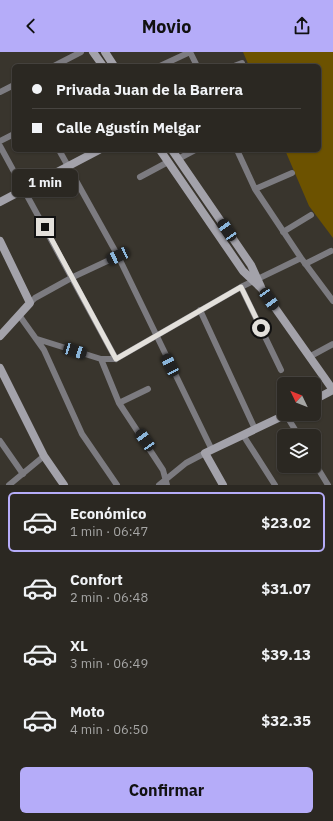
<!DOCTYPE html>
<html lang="es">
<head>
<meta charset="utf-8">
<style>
	body { margin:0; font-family:"IBM Plex Sans",sans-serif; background:#33302a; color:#f1f3f6; height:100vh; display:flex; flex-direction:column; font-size:15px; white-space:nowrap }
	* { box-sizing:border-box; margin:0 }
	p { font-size:13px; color:#a6a6a5 }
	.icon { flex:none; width:22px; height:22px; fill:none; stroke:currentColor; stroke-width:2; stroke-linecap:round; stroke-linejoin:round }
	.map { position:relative; height:433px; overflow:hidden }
	.details { display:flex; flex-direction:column; background:#2b2822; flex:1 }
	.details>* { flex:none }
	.guide { position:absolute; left:12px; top:12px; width:309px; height:88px; border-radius:6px; box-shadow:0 1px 3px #0004,0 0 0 1px #474440; display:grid; align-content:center; height:88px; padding:0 20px; background:#2b2822 }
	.needle { width:26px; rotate:313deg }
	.controls { position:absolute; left:277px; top:325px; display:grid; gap:8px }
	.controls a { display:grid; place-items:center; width:44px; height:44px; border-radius:6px; background:#2b2822; box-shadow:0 1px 3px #0004,0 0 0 1px #474440; font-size:20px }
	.end { position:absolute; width:18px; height:18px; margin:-9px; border:5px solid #e3e0db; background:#111; box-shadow:0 0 0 2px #111 }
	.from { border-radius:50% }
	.bubble { position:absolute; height:28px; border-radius:6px; background:#2b2822; box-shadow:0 1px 3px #0004,0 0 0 1px #474440; font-size:13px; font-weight:700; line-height:28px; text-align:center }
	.car { position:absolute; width:12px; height:24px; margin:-12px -6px; border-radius:5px; box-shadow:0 0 3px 1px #0007; background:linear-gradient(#222 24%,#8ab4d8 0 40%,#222 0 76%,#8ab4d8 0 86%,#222 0) }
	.guide b { display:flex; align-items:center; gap:14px; height:38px; font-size:15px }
	.guide b+b { border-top:1px solid #474440 }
	.guide i { width:10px; height:10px; background:#f1f3f6 }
	ul { padding:7px 0 0; list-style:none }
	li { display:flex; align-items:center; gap:12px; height:60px; margin:0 8px 6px; padding:0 12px; border:2px solid transparent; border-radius:6px }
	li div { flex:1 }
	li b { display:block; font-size:15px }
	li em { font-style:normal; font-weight:700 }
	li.current { border-color:#b5acf9 }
	li>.icon { width:36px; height:36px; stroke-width:1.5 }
	.cta { display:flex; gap:8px; margin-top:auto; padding:8px 20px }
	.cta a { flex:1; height:46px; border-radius:6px; background:#b5acf9; color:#111; font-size:16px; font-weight:700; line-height:46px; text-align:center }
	header { display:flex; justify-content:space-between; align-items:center; height:52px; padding:0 20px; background:#b5acf9; color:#111; font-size:18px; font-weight:700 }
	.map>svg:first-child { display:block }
	.green { fill:#6c5200 }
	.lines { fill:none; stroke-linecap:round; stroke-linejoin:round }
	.street { stroke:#7c7b80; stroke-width:6 }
	.secondary { stroke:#a3a2aa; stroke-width:8 }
	.route { stroke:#e3e0db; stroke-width:5 }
</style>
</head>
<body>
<header><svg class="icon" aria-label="back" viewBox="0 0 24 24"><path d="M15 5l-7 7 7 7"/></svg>Movio<svg class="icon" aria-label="share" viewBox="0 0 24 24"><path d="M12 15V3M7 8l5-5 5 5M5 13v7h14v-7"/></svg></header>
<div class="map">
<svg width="333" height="433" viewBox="0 0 333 433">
	<rect width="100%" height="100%" fill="#39352d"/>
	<path class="green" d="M243,0H333V186L309,154L285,98H319V14H249Z"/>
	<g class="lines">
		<path class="street" d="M190,0L197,14
			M54,14L81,0
			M160,14L190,0
			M234,14L242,11
			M0,40L14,33
			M0,89L14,82
			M0,94L116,307
			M59,98L118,204L212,398
			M237,98L255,137L301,206L333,249
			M178,107L195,98
			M140,125L168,110
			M255,137L292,121
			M283,180L311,163
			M305,212L331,199
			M241,235L281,318
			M30,251L35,246L73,225L118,204
			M200,258L255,377
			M19,263L44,298L82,382L117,433
			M37,287L101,307H116L241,235L301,206
			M309,305L333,292
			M101,307L119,351L163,418L167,433
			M119,351L148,337
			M286,363L299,384
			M243,383L275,433
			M0,389L23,422
			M314,410L328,433
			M9,433L44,404
			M159,433L186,411L205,401"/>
		<path class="secondary" d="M93,0L103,14
			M105,0L114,14
			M160,98L243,219L261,236L333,338
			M172,98L251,213L261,235
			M0,150L99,98
			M0,189L30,251L0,284
			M0,316L44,404L64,433
			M314,348L333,338
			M223,433L205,401L287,362"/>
	</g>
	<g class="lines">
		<path class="route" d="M45,175L116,307L241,235L261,276"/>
	</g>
</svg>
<div class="controls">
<a><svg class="needle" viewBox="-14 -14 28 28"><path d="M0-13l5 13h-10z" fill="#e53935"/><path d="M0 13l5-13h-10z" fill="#a6a6a5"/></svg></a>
<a><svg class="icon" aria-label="layers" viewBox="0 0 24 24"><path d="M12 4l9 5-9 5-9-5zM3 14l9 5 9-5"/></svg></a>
</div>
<i class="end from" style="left:261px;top:276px"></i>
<i class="end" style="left:45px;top:175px"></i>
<div class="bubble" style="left:12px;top:117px;width:66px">1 min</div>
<i class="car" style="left:227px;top:178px;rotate:326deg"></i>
<i class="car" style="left:118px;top:204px;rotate:245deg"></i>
<i class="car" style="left:269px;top:247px;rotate:145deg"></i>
<i class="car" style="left:75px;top:299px;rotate:107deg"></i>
<i class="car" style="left:170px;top:313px;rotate:334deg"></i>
<i class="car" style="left:145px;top:388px;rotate:325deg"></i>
<div class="guide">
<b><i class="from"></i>Privada Juan de la Barrera</b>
<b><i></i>Calle Agustín Melgar</b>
</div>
</div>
<section class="details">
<ul>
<li class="current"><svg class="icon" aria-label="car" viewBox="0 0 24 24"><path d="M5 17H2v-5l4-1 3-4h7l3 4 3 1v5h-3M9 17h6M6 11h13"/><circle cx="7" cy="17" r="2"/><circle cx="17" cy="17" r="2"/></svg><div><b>Económico</b><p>1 min · 06:47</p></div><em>$23.02</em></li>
<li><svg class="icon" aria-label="car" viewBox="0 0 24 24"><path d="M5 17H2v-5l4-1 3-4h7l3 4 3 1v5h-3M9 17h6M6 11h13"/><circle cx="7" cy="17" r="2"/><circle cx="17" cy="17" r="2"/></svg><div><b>Confort</b><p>2 min · 06:48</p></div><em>$31.07</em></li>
<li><svg class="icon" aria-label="car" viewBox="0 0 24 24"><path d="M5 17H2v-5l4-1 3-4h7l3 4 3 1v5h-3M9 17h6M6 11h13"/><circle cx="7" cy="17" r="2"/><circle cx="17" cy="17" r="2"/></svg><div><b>XL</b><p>3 min · 06:49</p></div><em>$39.13</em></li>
<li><svg class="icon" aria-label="car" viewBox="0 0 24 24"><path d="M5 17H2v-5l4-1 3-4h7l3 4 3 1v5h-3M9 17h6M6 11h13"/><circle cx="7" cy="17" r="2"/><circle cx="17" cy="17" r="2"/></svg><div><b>Moto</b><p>4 min · 06:50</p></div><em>$32.35</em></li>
</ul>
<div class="cta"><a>Confirmar</a></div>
</section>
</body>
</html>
